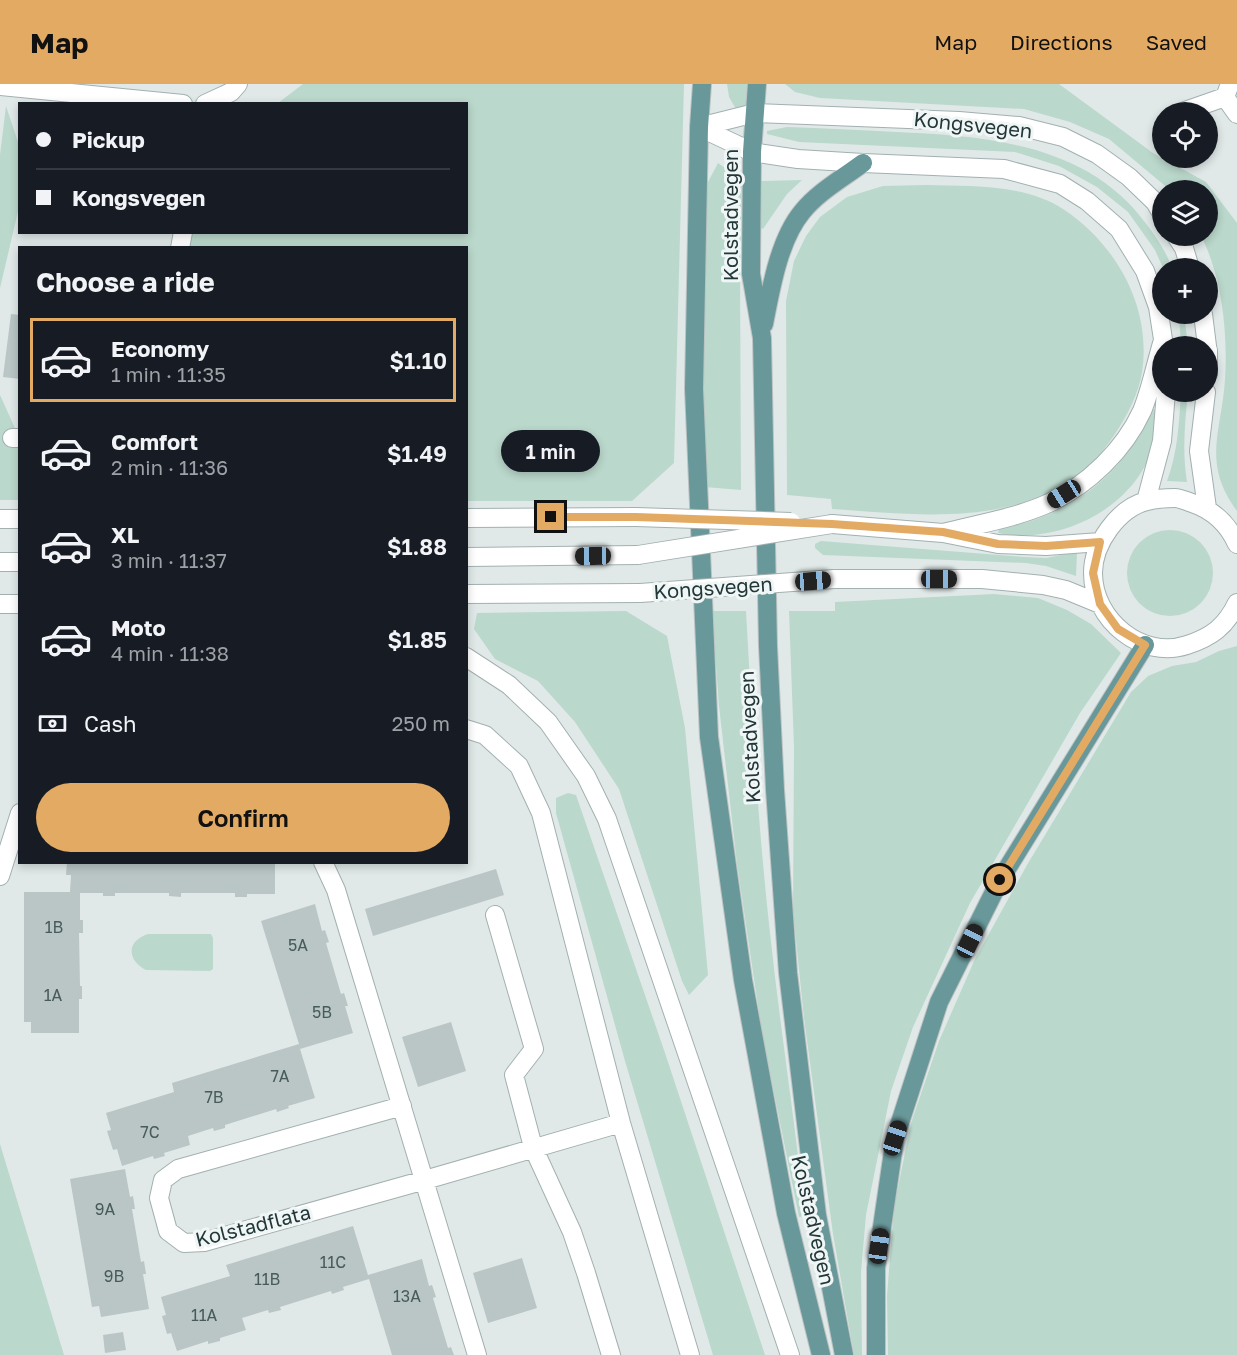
<!DOCTYPE html>
<html lang="en">
<head>
<meta charset="utf-8">
<style>
	body { margin:0; font-family:"Golos Text",sans-serif; background:#242831; color:#f1f3f6; height:100vh; display:flex; flex-direction:column; font-size:22px; white-space:nowrap }
	* { box-sizing:border-box; margin:0 }
	p { font-size:20px; color:#9ea1a6 }
	.icon { flex:none; width:33px; height:33px; fill:none; stroke:currentColor; stroke-width:2; stroke-linecap:round; stroke-linejoin:round }
	.map { position:relative; flex:1; overflow:hidden }
	.side { position:absolute; left:18px; top:162px; width:450px; height:618px; display:flex; flex-direction:column; background:#171b24; border-radius:0px; box-shadow:0 3px 9px #0003 }
	.side>* { flex:none }
	.top-card { position:absolute; left:18px; top:18px; width:450px; height:132px; border-radius:0px; box-shadow:0 3px 9px #0003; display:grid; align-content:center; height:132px; padding:0 18px; background:#171b24 }
	.fabs { position:absolute; left:1152px; top:18px; display:grid; gap:12px }
	.fabs a { display:grid; place-items:center; width:66px; height:66px; border-radius:50%; background:#171b24; box-shadow:0 3px 9px #0003; font-size:30px }
	.end { position:absolute; width:27px; height:27px; margin:-14px; border:8px solid #e3aa64; background:#111; box-shadow:0 0 0 3px #111 }
	.from { border-radius:50% }
	.bubble { position:absolute; height:42px; border-radius:21px; background:#171b24; box-shadow:0 3px 9px #0003; font-size:20px; font-weight:600; line-height:42px; text-align:center }
	.car { position:absolute; width:18px; height:36px; margin:-18px -9px; border-radius:8px; box-shadow:0 0 4px 2px #0007; background:linear-gradient(#222 24%,#8ab4d8 0 40%,#222 0 76%,#8ab4d8 0 86%,#222 0) }
	.top-card b { display:flex; align-items:center; gap:21px; height:57px; font-size:22px }
	.top-card b+b { border-top:2px solid #363941 }
	.top-card i { width:15px; height:15px; background:#f1f3f6 }
	ul { padding:0; list-style:none }
	li { display:flex; align-items:center; gap:18px; height:84px; margin:0 12px 9px; padding:0 6px; border:3px solid transparent; border-radius:0px }
	li div { flex:1 }
	li b { display:block; font-size:22px }
	li em { font-style:normal; font-weight:600 }
	li.selected { border-color:#e3aa64 }
	li>.icon { width:54px; height:54px; stroke-width:1.5 }
	h2 { padding:0 18px; font-size:27px; line-height:72px }
	.pay { display:flex; align-items:center; gap:15px; height:66px; padding:0 18px; font-size:22px }
	.pay p { margin-inline-start:auto }
	.button { display:flex; gap:12px; margin-top:auto; padding:12px 18px }
	.button a { flex:1; height:69px; border-radius:36px; background:#e3aa64; color:#111; font-size:24px; font-weight:600; line-height:69px; text-align:center }
	header { display:flex; align-items:center; gap:36px; box-sizing:border-box; height:84px; padding:0 30px; background:#e3aa64; color:#111 }
	header strong { font-size:28px }
	nav { display:flex; gap:33px; margin-inline-start:auto; font-size:21px }
	.map>svg:first-child { display:block }
	.green { fill:#bbd8cc }
	.building { fill:#b9c6c5 }
	.lines { fill:none; stroke-linecap:round; stroke-linejoin:round }
	.minor-casing { stroke:#a3b0b0; stroke-width:20 }
	.major-casing { stroke:#bdc3c3; stroke-width:20 }
	.minor { stroke:#fff; stroke-width:18 }
	.major { stroke:#69989a; stroke-width:18 }
	.minor-bridge-casing { stroke:#a3b0b0; stroke-width:20; stroke-linecap:butt }
	.minor-bridge { stroke:#fff; stroke-width:18 }
	.route { stroke:#e3aa64; stroke-width:8 }
	.labels { text-anchor:middle; stroke-width:6; stroke-linejoin:round; paint-order:stroke }
	.number-label { font-size:16px; fill:#485b5b }
	.street-label { font-size:20px; fill:#223738; stroke:#f0f6f5 }
</style>
</head>
<body>
<header>
<strong>Map</strong>
<nav><a>Map</a><a>Directions</a><a>Saved</a></nav>
</header>
<div class="map">
<svg width="1237" height="1271" viewBox="0 0 1237 1271">
	<rect width="100%" height="100%" fill="#e0e9e8"/>
	<path class="green" d="M303,0H684L674,379L632,417H467L466,164H187L191,149L466,148V20L278,19Z
		M727,0H749L747,27L736,25L729,13Z
		M785,0H1059L1153,69L1206,98L1237,139V427C1201,378 1222,347 1225,295C1228,250 1222,192 1201,152H1208V106H1170L1109,55L1070,38L1024,25L820,14L795,8Z
		M6,22L19,61L20,119L0,204V71Z
		M787,43C823,44 860,46 896,48C988,52 1089,60 1147,141C1157,154 1167,169 1172,184H1163L1155,166L1128,128L1097,103L1059,82L1015,68L799,58L767,50V47Z
		M718,79L742,96L740,182L741,406L705,403L702,308V132L708,98Z
		M802,96L787,110L763,145L761,144L759,97Z
		M926,101C969,102 1026,100 1063,125C1116,160 1152,223 1142,288C1139,309 1127,332 1115,350C1101,371 1083,391 1060,403C991,441 908,430 832,425L831,415L787,411L786,217L794,177L806,152L820,133L847,113L883,102Z
		M1179,230H1184L1188,262H1181Z
		M1181,308H1188C1185,338 1182,367 1187,398L1167,397C1178,368 1179,338 1181,308Z
		M0,311L19,353V416H0Z
		M1153,325L1156,327C1154,346 1154,365 1145,382C1118,432 1052,460 998,449L999,445C1054,435 1101,408 1133,361C1141,350 1145,336 1153,325Z
		M1127 489a43 43 0 1 1 86 0a43 43 0 1 1-86 0Z
		M821,457L1026,473L1046,474L1077,468L1076,492L1046,482L1026,479L823,471L815,464V460Z
		M994,510L1038,514L1067,526L1091,540L1121,569L1080,629L970,819L913,943L891,1007L866,1131L861,1188L862,1271H854L833,1150L804,934L793,827L794,663L789,527H835V518Z
		M626,527L667,552L685,644L708,891L689,911L682,897L619,705L575,638L538,597L495,575L474,545L477,529Z
		M712,527H746C752,635 758,742 770,849C780,943 795,1037 805,1132L799,1133L762,949L737,780L719,622Z
		M1237,562V1271H888L887,1212L894,1123L911,1039L939,957L975,875L1027,781L1131,608L1148,592L1172,582L1196,578L1219,567Z
		M568,709L576,711L665,969L765,1271H713L625,977L556,729V714Z
		M148,850H211L213,854V885L210,887L146,886C127,876 126,857 148,850Z
		M0,1060L64,1271H0Z"/>
	<path class="building" d="M11,230L20,231V295L3,293Z
		M67,778H275V810H247V813H235V809H181V813L169,812V809H115V812H103V809H80V836H83V849H79L80,902H82V915H79V949H31V938H24V808H70L71,791H66Z
		M496,785L504,811L373,852L365,825Z
		M315,820L322,847L325,846L329,858L326,859L341,910L344,909L348,922H345L353,949L300,965L315,1014L288,1022L289,1024L277,1028L276,1025L225,1041V1044L214,1047L213,1044L188,1052L190,1061L164,1069L165,1072L154,1075L153,1072L122,1082L117,1065L113,1066L107,1047L111,1046L106,1029L174,1008L172,999L299,960L261,837Z
		M451,938L466,987L418,1003L402,953Z
		M125,1085L130,1113L133,1112L135,1125H132L141,1178L144,1177L146,1190H143L149,1225L101,1233L99,1222L92,1223L70,1095Z
		M353,1142L368,1191L422,1175L429,1202L432,1201L436,1213L433,1214L448,1264L451,1263L454,1271H392L369,1195L343,1203L344,1206L332,1210L331,1207L280,1223L281,1226L269,1229L268,1226L242,1234L246,1246L220,1254V1257L208,1260V1257L177,1267L171,1249L167,1250L162,1232L166,1231L161,1213L230,1192L226,1181Z
		M522,1174L537,1224L488,1239L473,1189Z
		M123,1248L126,1266L105,1269L103,1251Z"/>
	<g class="lines">
		<defs>
			<path id="minor" d="M0,2L183,20
				M1225,13L1237,30
				M205,20L231,8L238,0
				M1185,27L1225,13L1230,0
				M699,43L752,68L798,75L863,79L1004,85L1060,100L1087,117L1119,145L1145,187L1158,223L1164,262
				M699,43L755,29L959,37L1019,42L1063,53L1097,70L1129,93L1155,118L1162,130
				M1176,152L1184,164L1190,184
				M180,164L183,148
				M1203,230L1207,262
				M1208,266V290
				M1206,308L1199,367L1207,424
				M12,354H20
				M1146,417L1162,357L1166,308
				M466,434L636,433
				M0,435H20
				M832,440L943,449L998,460L1046,462L1100,458
				M943,449C978,440 1016,434 1049,419C1088,401 1124,366 1142,327C1151,305 1156,279 1163,256
				M1237,460C1228,440 1213,426 1192,419C1186,417 1180,414 1175,414C1166,414 1155,415 1147,417C1118,424 1093,460 1093,489C1093,536 1142,576 1187,561C1212,553 1226,542 1237,519
				M466,473L638,471
				M0,478H20
				M834,495H982L1043,501L1066,506L1100,520
				M466,510L640,509
				M0,520H20
				M466,573L509,601L548,638L586,692L607,735L790,1271
				M466,645L485,651L519,682L541,729L621,1039L690,1271
				M323,778L336,806L477,1271
				M0,792L20,729
				M495,831L534,965L514,991L533,1063L572,1148L586,1189L611,1271
				M402,1022L178,1085L163,1096L159,1114L168,1147L184,1159L204,1158L425,1096L621,1039"/>
			<path id="major" d="M702,0L699,43L694,305L709,653L743,896L786,1129L821,1271
				M757,0L752,68L751,190L762,254L768,562L775,706L788,889L817,1131L844,1271
				M764,240C771,204 779,156 802,128C818,108 843,94 863,79
				M876,1271V1184L895,1054L939,918L1000,796L1145,561"/>
		</defs>
		<use href="#minor" class="minor-casing"/>
		<use href="#major" class="major-casing"/>
		<use href="#minor" class="minor"/>
		<use href="#major" class="major"/>
		<defs>
			<path id="minor-bridge" d="M636,433L791,438
				M638,471L832,440
				M640,509L834,495"/>
		</defs>
		<use href="#minor-bridge" class="minor-bridge-casing"/>
		<use href="#minor-bridge" class="minor-bridge"/>
	</g>
	<g class="lines">
		<path class="route" d="M551,433H636L832,440L943,448L998,460L1046,462L1100,458L1093,489L1100,520L1118,545L1145,561L1000,796"/>
	</g>
	<g class="labels">
		<g class="number-label">
			<text x="54" y="849">1B</text>
			<text x="298" y="867">5A</text>
			<text x="53" y="917">1A</text>
			<text x="322" y="934">5B</text>
			<text x="280" y="998">7A</text>
			<text x="214" y="1019">7B</text>
			<text x="150" y="1054">7C</text>
			<text x="105" y="1131">9A</text>
			<text x="333" y="1184">11C</text>
			<text x="114" y="1198">9B</text>
			<text x="267" y="1201">11B</text>
			<text x="407" y="1218">13A</text>
			<text x="204" y="1237">11A</text>
		</g>
		<g class="street-label">
			<text transform="translate(973 41) rotate(6)" y="7">Kongsvegen</text>
			<text transform="translate(731 131) rotate(-90)" y="7">Kolstadvegen</text>
			<text transform="translate(713 504) rotate(-4)" y="7">Kongsvegen</text>
			<text transform="translate(750 653) rotate(-93)" y="7">Kolstadvegen</text>
			<text transform="translate(813 1136) rotate(77)" y="7">Kolstadvegen</text>
			<text transform="translate(253 1142) rotate(-14)" y="7">Kolstadflata</text>
		</g>
	</g>
</svg>
<div class="fabs">
<a><svg class="icon" aria-label="locate" viewBox="0 0 24 24"><circle cx="12" cy="12" r="6"/><path d="M12 2v4M12 18v4M2 12h4M18 12h4"/></svg></a>
<a><svg class="icon" aria-label="layers" viewBox="0 0 24 24"><path d="M12 4l9 5-9 5-9-5zM3 14l9 5 9-5"/></svg></a>
<a>+</a>
<a>−</a>
</div>
<i class="end from" style="left:1000px;top:796px"></i>
<i class="end" style="left:551px;top:433px"></i>
<div class="bubble" style="left:501px;top:346px;width:99px">1 min</div>
<i class="car" style="left:1064px;top:410px;rotate:238deg"></i>
<i class="car" style="left:593px;top:472px;rotate:269deg"></i>
<i class="car" style="left:939px;top:495px;rotate:90deg"></i>
<i class="car" style="left:813px;top:497px;rotate:86deg"></i>
<i class="car" style="left:970px;top:857px;rotate:26deg"></i>
<i class="car" style="left:895px;top:1054px;rotate:18deg"></i>
<i class="car" style="left:879px;top:1162px;rotate:8deg"></i>
<div class="top-card">
<b><i class="from"></i>Pickup</b>
<b><i></i>Kongsvegen</b>
</div>
<section class="side">
<h2>Choose a ride</h2>
<ul>
<li class="selected"><svg class="icon" aria-label="car" viewBox="0 0 24 24"><path d="M5 17H2v-5l4-1 3-4h7l3 4 3 1v5h-3M9 17h6M6 11h13"/><circle cx="7" cy="17" r="2"/><circle cx="17" cy="17" r="2"/></svg><div><b>Economy</b><p>1 min · 11:35</p></div><em>$1.10</em></li>
<li><svg class="icon" aria-label="car" viewBox="0 0 24 24"><path d="M5 17H2v-5l4-1 3-4h7l3 4 3 1v5h-3M9 17h6M6 11h13"/><circle cx="7" cy="17" r="2"/><circle cx="17" cy="17" r="2"/></svg><div><b>Comfort</b><p>2 min · 11:36</p></div><em>$1.49</em></li>
<li><svg class="icon" aria-label="car" viewBox="0 0 24 24"><path d="M5 17H2v-5l4-1 3-4h7l3 4 3 1v5h-3M9 17h6M6 11h13"/><circle cx="7" cy="17" r="2"/><circle cx="17" cy="17" r="2"/></svg><div><b>XL</b><p>3 min · 11:37</p></div><em>$1.88</em></li>
<li><svg class="icon" aria-label="car" viewBox="0 0 24 24"><path d="M5 17H2v-5l4-1 3-4h7l3 4 3 1v5h-3M9 17h6M6 11h13"/><circle cx="7" cy="17" r="2"/><circle cx="17" cy="17" r="2"/></svg><div><b>Moto</b><p>4 min · 11:38</p></div><em>$1.85</em></li>
</ul>
<div class="pay"><svg class="icon" aria-label="cash" viewBox="0 0 24 24"><path d="M3 7h18v10H3z"/><circle cx="12" cy="12" r="2"/></svg>Cash<p>250 m</p></div>
<div class="button"><a>Confirm</a></div>
</section>
</div>
</body>
</html>
